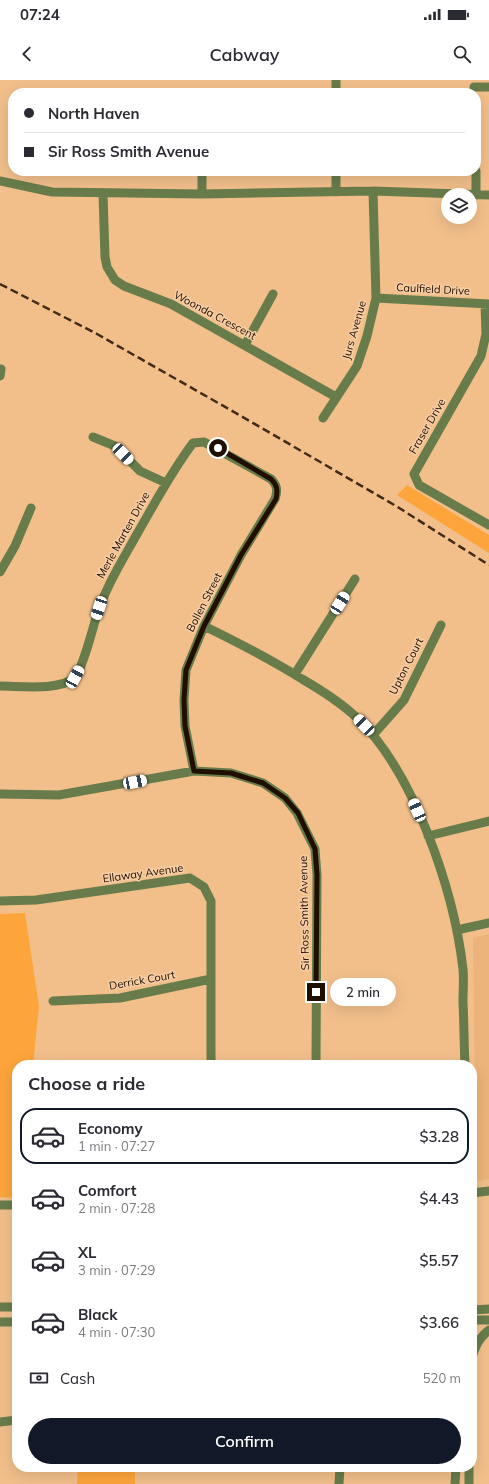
<!DOCTYPE html>
<html lang="en">
<head>
<meta charset="utf-8">
<style>
	body { margin:0; font-family:Mulish,sans-serif; background:#f7f7f7; color:#2b2b33; height:100vh; display:flex; flex-direction:column; font-size:15px; white-space:nowrap }
	* { box-sizing:border-box; margin:0 }
	p { font-size:13px; color:#7c7c81 }
	.icon { flex:none; width:22px; height:22px; fill:none; stroke:currentColor; stroke-width:2; stroke-linecap:round; stroke-linejoin:round }
	.map { position:relative; flex:1; overflow:hidden }
	.sheet { position:absolute; left:12px; top:980px; width:465px; height:412px; display:flex; flex-direction:column; background:#fff; border-radius:16px; box-shadow:0 4px 16px #0002 }
	.sheet>* { flex:none }
	.banner { position:absolute; left:8px; top:8px; width:473px; height:88px; border-radius:16px; box-shadow:0 4px 16px #0002; display:grid; align-content:center; height:88px; padding:0 16px; background:#fff }
	.buttons { position:absolute; left:441px; top:108px; display:grid; gap:8px }
	.buttons a { display:grid; place-items:center; width:36px; height:36px; border-radius:50%; background:#fff; box-shadow:0 4px 16px #0002; font-size:20px }
	.end { position:absolute; width:18px; height:18px; margin:-9px; border:5px solid #200e00; background:#fff; box-shadow:0 0 0 2px #fff }
	.from { border-radius:50% }
	.bubble { position:absolute; height:28px; border-radius:14px; background:#fff; box-shadow:0 4px 16px #0002; font-size:13px; font-weight:600; line-height:28px; text-align:center }
	.car { position:absolute; width:12px; height:24px; margin:-12px -6px; border-radius:5px; box-shadow:0 0 3px 1px #0007; background:linear-gradient(#fff 24%,#345 0 40%,#fff 0 76%,#345 0 86%,#fff 0) }
	.banner b { display:flex; align-items:center; gap:14px; height:38px; font-size:15px }
	.banner b+b { border-top:1px solid #e1e1e2 }
	.banner i { width:10px; height:10px; background:#2b2b33 }
	ul { padding:0; list-style:none }
	li { display:flex; align-items:center; gap:12px; height:56px; margin:0 8px 6px; padding:0 8px; border:2px solid transparent; border-radius:16px }
	li div { flex:1 }
	li b { display:block; font-size:15px }
	li em { font-style:normal; font-weight:600 }
	li.selected { border-color:#111827 }
	li>.icon { width:36px; height:36px; stroke-width:1.5 }
	h2 { padding:0 16px; font-size:18px; line-height:48px }
	.pay { display:flex; align-items:center; gap:10px; height:44px; padding:0 16px; font-size:15px }
	.pay p { margin-inline-start:auto }
	.primary-button { display:flex; gap:8px; margin-top:auto; padding:8px 16px }
	.primary-button a { flex:1; height:46px; border-radius:24px; background:#111827; color:#fff; font-size:16px; font-weight:600; line-height:46px; text-align:center }
	.status { display:flex; justify-content:space-between; align-items:center; height:28px; padding:0 20px; background:#fff; direction:ltr }
	.status svg { height:11px; fill:currentColor }
	header { display:flex; justify-content:space-between; align-items:center; height:52px; padding:0 16px; background:#fff; font-size:18px; font-weight:600 }
	.map>svg:first-child { display:block }
	.built { fill:#ecb47a }
	.park { fill:#fda53b }
	.lines { fill:none; stroke-linecap:round; stroke-linejoin:round }
	.minor { stroke:#687c4b; stroke-width:9 }
	.rail { stroke:#412a16; stroke-width:2.5; stroke-dasharray:8 4; stroke-linecap:butt }
	.route { stroke:#200e00; stroke-width:5 }
	.labels { text-anchor:middle; stroke-width:3; stroke-linejoin:round; paint-order:stroke }
	.street-label { font-size:11px; fill:#200e00; stroke:#f7cea5 }
</style>
</head>
<body>
<div class="status"><b>07:24</b><svg viewBox="0 0 49 12"><path d="M0 12V9h3v3zM5 12V6h3v6zM10 12V3h3v9zM15 12V0h3v12zM26 1h20v11H26zM47 4h2v5h-2z"/></svg></div>
<header><svg class="icon" aria-label="back" viewBox="0 0 24 24"><path d="M15 5l-7 7 7 7"/></svg>Cabway<svg class="icon" aria-label="search" viewBox="0 0 24 24"><circle cx="10" cy="10" r="6"/><path d="M15 15l6 6"/></svg></header>
<div class="map">
<svg width="489" height="1404" viewBox="0 0 489 1404">
	<rect width="100%" height="100%" fill="#f2bf8b"/>
	<path class="built" d="M489,854V1099L476,1101L473,858Z"/>
	<path class="park" d="M407,405L489,455V473L397,415Z
		M25,833L39,926L33,985H17V1118L0,1117V834Z
		M78,1387H135V1404H77Z"/>
	<g class="lines">
		<path class="minor" d="M474,7H489
			M336,13V0
			M202,91V114
			M476,91V115
			M0,101L52,112L202,114L373,111L489,115
			M336,112V91
			M103,113L105,177L107,187L115,200L124,206L171,224L336,317
			M376,218L489,224
			M485,224L486,254L481,276L414,394L419,405L489,445
			M245,265L273,214
			M0,296L1,289
			M323,338L357,286L367,256L376,218L373,111
			M93,357L115,366L140,391L166,403
			M0,492L15,466L31,428
			M204,546C237,562 270,579 302,599C321,610 340,622 356,637C414,691 454,811 463,889C464,899 463,911 463,922C464,943 464,964 465,985
			M295,594L355,499
			M0,606C20,606 59,611 74,598C82,591 92,551 96,538C105,508 122,481 137,454C155,423 171,392 193,363L204,362L271,399C277,405 278,410 275,419L241,475L204,546L186,590L184,620L185,646L194,691
			M373,655L404,620L441,545
			M0,714L59,715L194,691L231,693L263,703L285,718L297,733L315,769L317,795L316,985
			M428,756L489,741
			M0,821L36,820L190,798L204,807L211,821V985
			M457,850L489,843
			M53,921L120,918L211,899
			M472,1113L489,1111
			M0,1125H17
			M0,1227H17
			M472,1230L489,1229
			M472,1240H489
			M0,1242H17
			M472,1277C476,1265 479,1258 489,1250
			M0,1342L17,1340
			M339,1404L340,1387
			M455,1404L456,1387
			M469,1404V1387"/>
		<path class="rail" d="M0,204L97,254L241,336L396,426L489,485"/>
	</g>
	<g class="lines">
		<path class="route" d="M218,368L271,399C277,405 278,410 276,419L241,475L204,546L186,590L184,620L185,646L194,691L231,693L263,703L285,718L298,733L315,769L317,795L316,912"/>
	</g>
	<g class="labels">
		<g class="street-label">
			<text transform="translate(433 209) rotate(3)" y="4">Caulfield Drive</text>
			<text transform="translate(215 235) rotate(28)" y="4">Woonda Crescent</text>
			<text transform="translate(354 250) rotate(-74)" y="4">Jurs Avenue</text>
			<text transform="translate(427 346) rotate(-60)" y="4">Fraser Drive</text>
			<text transform="translate(123 455) rotate(-61)" y="4">Merle Marten Drive</text>
			<text transform="translate(204 522) rotate(-63)" y="4">Bollen Street</text>
			<text transform="translate(406 586) rotate(-63)" y="4">Upton Court</text>
			<text transform="translate(143 793) rotate(-8)" y="4">Ellaway Avenue</text>
			<text transform="translate(304 833) rotate(-91)" y="4">Sir Ross Smith Avenue</text>
			<text transform="translate(142 900) rotate(-10)" y="4">Derrick Court</text>
		</g>
	</g>
</svg>
<div class="buttons">
<a><svg class="icon" aria-label="layers" viewBox="0 0 24 24"><path d="M12 4l9 5-9 5-9-5zM3 14l9 5 9-5"/></svg></a>
</div>
<i class="end from" style="left:218px;top:368px"></i>
<i class="end" style="left:316px;top:912px"></i>
<div class="bubble" style="left:330px;top:898px;width:66px">2 min</div>
<i class="car" style="left:123px;top:374px;rotate:136deg"></i>
<i class="car" style="left:340px;top:523px;rotate:32deg"></i>
<i class="car" style="left:99px;top:528px;rotate:198deg"></i>
<i class="car" style="left:75px;top:597px;rotate:29deg"></i>
<i class="car" style="left:364px;top:645px;rotate:316deg"></i>
<i class="car" style="left:135px;top:702px;rotate:79deg"></i>
<i class="car" style="left:417px;top:730px;rotate:336deg"></i>
<div class="banner">
<b><i class="from"></i>North Haven</b>
<b><i></i>Sir Ross Smith Avenue</b>
</div>
<section class="sheet">
<h2>Choose a ride</h2>
<ul>
<li class="selected"><svg class="icon" aria-label="car" viewBox="0 0 24 24"><path d="M5 17H2v-5l4-1 3-4h7l3 4 3 1v5h-3M9 17h6M6 11h13"/><circle cx="7" cy="17" r="2"/><circle cx="17" cy="17" r="2"/></svg><div><b>Economy</b><p>1 min · 07:27</p></div><em>$3.28</em></li>
<li><svg class="icon" aria-label="car" viewBox="0 0 24 24"><path d="M5 17H2v-5l4-1 3-4h7l3 4 3 1v5h-3M9 17h6M6 11h13"/><circle cx="7" cy="17" r="2"/><circle cx="17" cy="17" r="2"/></svg><div><b>Comfort</b><p>2 min · 07:28</p></div><em>$4.43</em></li>
<li><svg class="icon" aria-label="car" viewBox="0 0 24 24"><path d="M5 17H2v-5l4-1 3-4h7l3 4 3 1v5h-3M9 17h6M6 11h13"/><circle cx="7" cy="17" r="2"/><circle cx="17" cy="17" r="2"/></svg><div><b>XL</b><p>3 min · 07:29</p></div><em>$5.57</em></li>
<li><svg class="icon" aria-label="car" viewBox="0 0 24 24"><path d="M5 17H2v-5l4-1 3-4h7l3 4 3 1v5h-3M9 17h6M6 11h13"/><circle cx="7" cy="17" r="2"/><circle cx="17" cy="17" r="2"/></svg><div><b>Black</b><p>4 min · 07:30</p></div><em>$3.66</em></li>
</ul>
<div class="pay"><svg class="icon" aria-label="cash" viewBox="0 0 24 24"><path d="M3 7h18v10H3z"/><circle cx="12" cy="12" r="2"/></svg>Cash<p>520 m</p></div>
<div class="primary-button"><a>Confirm</a></div>
</section>
</div>
</body>
</html>
